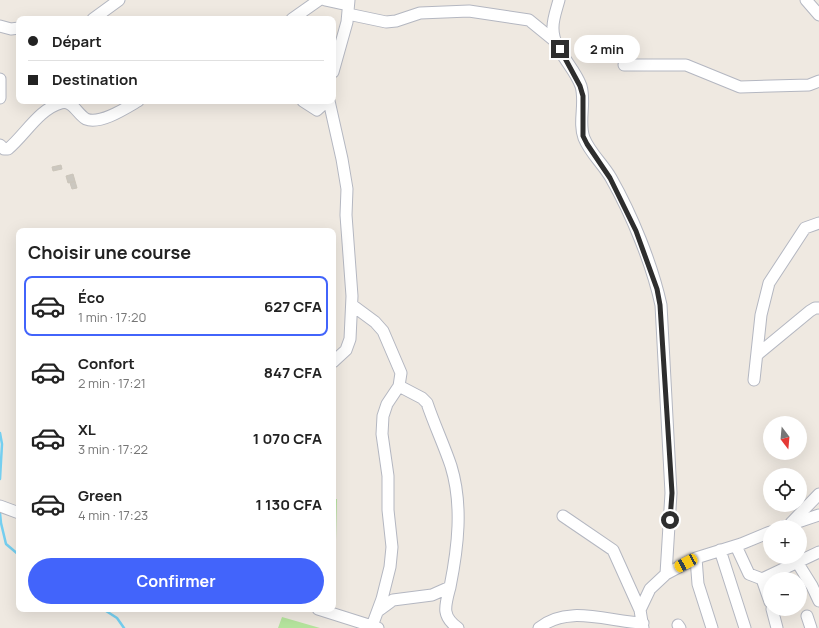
<!DOCTYPE html>
<html lang="fr">
<head>
<meta charset="utf-8">
<style>
	body { margin:0; font-family:Manrope,sans-serif; background:#f2f2f2; color:#222; height:100vh; display:flex; flex-direction:column; font-size:15px; white-space:nowrap }
	* { box-sizing:border-box; margin:0 }
	p { font-size:13px; color:#767676 }
	.icon { flex:none; width:22px; height:22px; fill:none; stroke:currentColor; stroke-width:2; stroke-linecap:round; stroke-linejoin:round }
	.map { position:relative; flex:1; overflow:hidden }
	.panel { position:absolute; left:16px; top:228px; width:320px; height:384px; display:flex; flex-direction:column; background:#fff; border-radius:8px; box-shadow:0 4px 16px #0002 }
	.panel>* { flex:none }
	.top-card { position:absolute; left:16px; top:16px; width:320px; height:88px; border-radius:8px; box-shadow:0 4px 16px #0002; display:grid; align-content:center; height:88px; padding:0 12px; background:#fff }
	.needle { width:26px; rotate:164deg }
	.fabs { position:absolute; left:763px; top:416px; display:grid; gap:8px }
	.fabs a { display:grid; place-items:center; width:44px; height:44px; border-radius:50%; background:#fff; box-shadow:0 4px 16px #0002; font-size:20px }
	.end { position:absolute; width:18px; height:18px; margin:-9px; border:5px solid #2e2e2e; background:#fff; box-shadow:0 0 0 2px #fff }
	.from { border-radius:50% }
	.bubble { position:absolute; height:28px; border-radius:14px; background:#fff; box-shadow:0 4px 16px #0002; font-size:13px; font-weight:700; line-height:28px; text-align:center }
	.car { position:absolute; width:12px; height:24px; margin:-12px -6px; border-radius:5px; box-shadow:0 0 3px 1px #0007; background:linear-gradient(#f5c518 24%,#345 0 40%,#f5c518 0 76%,#345 0 86%,#f5c518 0) }
	.top-card b { display:flex; align-items:center; gap:14px; height:38px; font-size:15px }
	.top-card b+b { border-top:1px solid #e0e0e0 }
	.top-card i { width:10px; height:10px; background:#222 }
	ul { padding:0; list-style:none }
	li { display:flex; align-items:center; gap:12px; height:60px; margin:0 8px 6px; padding:0 4px; border:2px solid transparent; border-radius:8px }
	li div { flex:1 }
	li b { display:block; font-size:15px }
	li em { font-style:normal; font-weight:700 }
	li.current { border-color:#4264fb }
	li>.icon { width:36px; height:36px; stroke-width:1.5 }
	h2 { padding:0 12px; font-size:18px; line-height:48px }
	.primary-button { display:flex; gap:8px; margin-top:auto; padding:8px 12px }
	.primary-button a { flex:1; height:46px; border-radius:24px; background:#4264fb; color:#fff; font-size:16px; font-weight:700; line-height:46px; text-align:center }
	.map>svg:first-child { display:block }
	.green { fill:#b6e59e }
	.lines { fill:none; stroke-linecap:round; stroke-linejoin:round }
	.stream { stroke:#75cff0; stroke-width:2.5 }
	.building { fill:#cbc7bf; stroke:#cbc5ba }
	.minor-casing { stroke:#b4b7c1; stroke-width:13 }
	.minor { stroke:#fff; stroke-width:11 }
	.route { stroke:#2e2e2e; stroke-width:5 }
</style>
</head>
<body>
<div class="map">
<svg width="819" height="628" viewBox="0 0 819 628">
	<rect width="100%" height="100%" fill="#efe9e1"/>
	<path class="green" d="M333,499H337L336,540H333Z
		M282,617L320,628H278Z"/>
	<g class="lines">
		<path class="stream" d="M0,433L2,444L0,479
			M0,513L1,523L6,544L19,555
			M103,609L117,618L124,628"/>
	</g>
	<path class="building" d="M61,165L62,169L53,171L52,167Z
		M73,174L75,181L68,183L66,176Z
		M75,181L77,188L72,189L70,183Z"/>
	<g class="lines">
		<defs>
			<path id="minor" d="M325,0L348,5
				M559,0C557,8 553,18 553,27C552,49 574,66 581,86C586,103 578,122 584,138C590,153 603,164 611,178C632,215 652,264 661,305L671,493L666,574L650,589L640,610L643,628
				M806,0L819,15
				M348,14L386,22L396,21L420,13L469,11L529,20L556,42
				M93,19L119,0
				M292,19L319,0
				M0,26L11,29L19,28
				M624,65H686L740,87L809,85L819,81
				M333,72L347,22L349,0
				M0,79V98
				M303,101L317,110L327,101
				M329,101L342,159L347,189L346,215L352,296L350,339L346,350L333,362
				M0,145L4,149H8C25,135 39,109 61,103C73,100 77,114 86,119C100,125 126,108 138,101
				M352,305L375,322L383,331L401,373L399,386L387,404L383,416L382,434L388,476V510L392,547L390,567L382,599L372,626
				M758,354L810,311L815,308H819
				M754,380L761,315L769,283L805,228L819,223
				M0,506L19,513
				M563,516L613,550L640,610
				M791,523L819,494
				M783,527L819,515
				M736,546L749,574L762,579L770,602
				M720,550L745,628
				M696,558L698,584L712,628
				M797,562L812,586L819,601
				M666,574L696,558L741,544L770,532
				M762,579L819,552
				M450,587C445,606 441,616 458,628
				M318,609L378,628
				M772,609L777,628
				M378,611L393,600L432,595L450,587C458,547 463,505 451,466C444,445 434,424 427,403L422,398L399,386
				M807,616L811,628
				M678,625L680,628
				M539,628C568,604 609,622 643,623"/>
		</defs>
		<use href="#minor" class="minor-casing"/>
		<use href="#minor" class="minor"/>
	</g>
	<g class="lines">
		<path class="route" d="M560,49L580,86L583,96V136L587,144L610,178L636,231L657,289L660,305L672,493L670,520"/>
	</g>
</svg>
<div class="fabs">
<a><svg class="needle" viewBox="-14 -14 28 28"><path d="M0-13l5 13h-10z" fill="#e53935"/><path d="M0 13l5-13h-10z" fill="#767676"/></svg></a>
<a><svg class="icon" aria-label="locate" viewBox="0 0 24 24"><circle cx="12" cy="12" r="6"/><path d="M12 2v4M12 18v4M2 12h4M18 12h4"/></svg></a>
<a>+</a>
<a>−</a>
</div>
<i class="end from" style="left:670px;top:520px"></i>
<i class="end" style="left:560px;top:49px"></i>
<div class="bubble" style="left:574px;top:35px;width:66px">2 min</div>
<i class="car" style="left:686px;top:563px;rotate:242deg"></i>
<div class="top-card">
<b><i class="from"></i>Départ</b>
<b><i></i>Destination</b>
</div>
<section class="panel">
<h2>Choisir une course</h2>
<ul>
<li class="current"><svg class="icon" aria-label="car" viewBox="0 0 24 24"><path d="M5 17H2v-5l4-1 3-4h7l3 4 3 1v5h-3M9 17h6M6 11h13"/><circle cx="7" cy="17" r="2"/><circle cx="17" cy="17" r="2"/></svg><div><b>Éco</b><p>1 min · 17:20</p></div><em>627 CFA</em></li>
<li><svg class="icon" aria-label="car" viewBox="0 0 24 24"><path d="M5 17H2v-5l4-1 3-4h7l3 4 3 1v5h-3M9 17h6M6 11h13"/><circle cx="7" cy="17" r="2"/><circle cx="17" cy="17" r="2"/></svg><div><b>Confort</b><p>2 min · 17:21</p></div><em>847 CFA</em></li>
<li><svg class="icon" aria-label="car" viewBox="0 0 24 24"><path d="M5 17H2v-5l4-1 3-4h7l3 4 3 1v5h-3M9 17h6M6 11h13"/><circle cx="7" cy="17" r="2"/><circle cx="17" cy="17" r="2"/></svg><div><b>XL</b><p>3 min · 17:22</p></div><em>1 070 CFA</em></li>
<li><svg class="icon" aria-label="car" viewBox="0 0 24 24"><path d="M5 17H2v-5l4-1 3-4h7l3 4 3 1v5h-3M9 17h6M6 11h13"/><circle cx="7" cy="17" r="2"/><circle cx="17" cy="17" r="2"/></svg><div><b>Green</b><p>4 min · 17:23</p></div><em>1 130 CFA</em></li>
</ul>
<div class="primary-button"><a>Confirmer</a></div>
</section>
</div>
</body>
</html>
